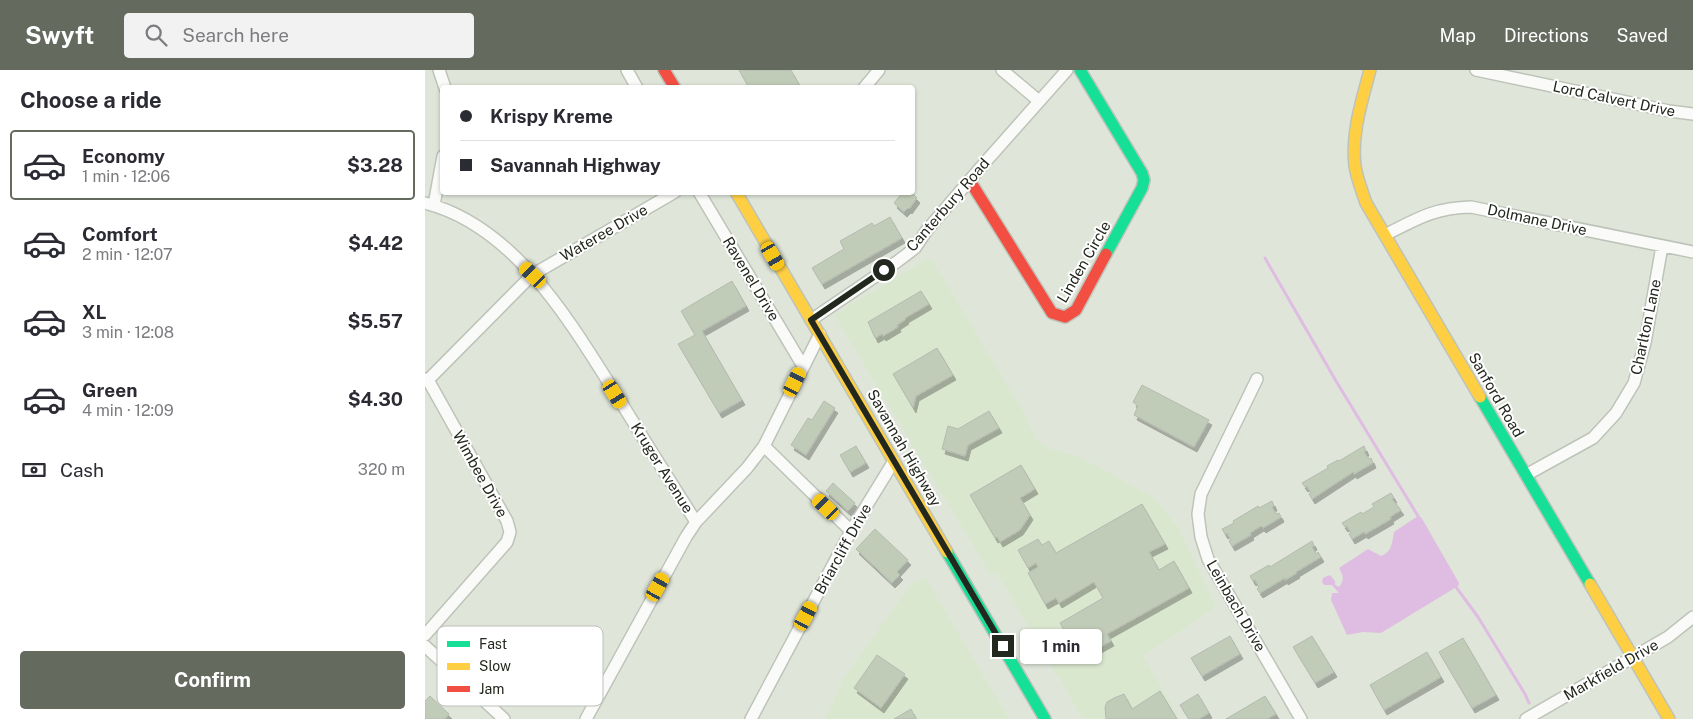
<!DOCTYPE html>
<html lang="en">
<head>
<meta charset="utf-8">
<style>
	body { margin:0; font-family:"Public Sans",sans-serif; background:#f2f2f3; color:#2b2b33; height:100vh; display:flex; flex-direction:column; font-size:19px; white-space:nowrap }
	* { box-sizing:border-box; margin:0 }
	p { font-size:16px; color:#7c7c81 }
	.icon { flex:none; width:28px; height:28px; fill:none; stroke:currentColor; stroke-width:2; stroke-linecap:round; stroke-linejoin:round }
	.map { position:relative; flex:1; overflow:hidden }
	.panel { display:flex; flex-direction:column; background:#fff; width:425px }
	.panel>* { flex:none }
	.guide { position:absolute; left:15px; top:15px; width:475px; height:110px; border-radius:5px; box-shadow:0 1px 4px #0004; display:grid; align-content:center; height:110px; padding:0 20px; background:#fff }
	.end { position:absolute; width:22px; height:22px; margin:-11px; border:6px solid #23281e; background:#fff; box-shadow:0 0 0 2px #fff }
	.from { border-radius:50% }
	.bubble { position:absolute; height:35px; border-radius:5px; background:#fff; box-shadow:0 1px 4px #0004; font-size:16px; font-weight:700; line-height:35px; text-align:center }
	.car { position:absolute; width:15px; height:30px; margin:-15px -8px; border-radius:6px; box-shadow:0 0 4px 1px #0007; background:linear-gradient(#f5c518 24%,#345 0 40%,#f5c518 0 76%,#345 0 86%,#f5c518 0) }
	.guide b { display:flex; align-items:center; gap:18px; height:48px; font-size:19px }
	.guide b+b { border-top:1px solid #e1e1e2 }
	.guide i { width:12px; height:12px; background:#2b2b33 }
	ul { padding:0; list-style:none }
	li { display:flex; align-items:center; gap:15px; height:70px; margin:0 10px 8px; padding:0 10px; border:2px solid transparent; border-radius:5px }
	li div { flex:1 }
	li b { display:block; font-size:19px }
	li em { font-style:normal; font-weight:700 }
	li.current { border-color:#656a5f }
	li>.icon { width:45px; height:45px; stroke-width:1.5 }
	h2 { padding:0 20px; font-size:22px; line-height:60px }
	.pay { display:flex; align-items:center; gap:12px; height:55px; padding:0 20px; font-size:19px }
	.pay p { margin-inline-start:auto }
	.primary-button { display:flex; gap:10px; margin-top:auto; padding:10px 20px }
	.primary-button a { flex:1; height:58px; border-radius:5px; background:#656a5f; color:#fff; font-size:20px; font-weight:700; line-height:58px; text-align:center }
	header { display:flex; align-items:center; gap:30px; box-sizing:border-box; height:70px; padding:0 25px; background:#656a5f; color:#fff }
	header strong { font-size:24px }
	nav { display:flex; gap:28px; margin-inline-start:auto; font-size:18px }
	.search { width:350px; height:45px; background:#f2f2f3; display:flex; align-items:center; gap:12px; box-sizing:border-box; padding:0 18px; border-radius:5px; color:#7c7c81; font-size:19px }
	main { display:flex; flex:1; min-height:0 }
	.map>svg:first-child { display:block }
	.built { fill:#dae7cf }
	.water { fill:#dfbce2 }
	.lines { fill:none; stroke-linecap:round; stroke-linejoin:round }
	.stream { stroke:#dfbce2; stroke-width:3 }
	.building { fill:#c1ccb8; stroke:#b4bab0; filter:url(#shadow) }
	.street-casing { stroke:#bec3b9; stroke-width:14 }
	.fast-casing { stroke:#bec3b9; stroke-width:14 }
	.slow-casing { stroke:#bec3b9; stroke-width:14 }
	.jam-casing { stroke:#bec3b9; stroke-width:14 }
	.street { stroke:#fafbf9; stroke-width:11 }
	.fast { stroke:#16e098; stroke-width:11 }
	.slow { stroke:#ffcf43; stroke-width:11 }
	.jam { stroke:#f24e42; stroke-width:11 }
	.route { stroke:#23281e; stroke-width:6 }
	.labels { text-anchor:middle; stroke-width:4; stroke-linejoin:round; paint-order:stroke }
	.street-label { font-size:15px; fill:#23281e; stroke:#fff }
	.key { fill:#fff; stroke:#bdbebc; stroke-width:1 }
	.key-label { font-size:14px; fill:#23281e }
</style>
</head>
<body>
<header>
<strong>Swyft</strong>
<div class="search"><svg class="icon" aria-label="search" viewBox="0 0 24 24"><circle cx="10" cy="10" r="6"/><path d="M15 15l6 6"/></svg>Search here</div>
<nav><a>Map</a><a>Directions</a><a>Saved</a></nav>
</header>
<main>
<section class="panel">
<h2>Choose a ride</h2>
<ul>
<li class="current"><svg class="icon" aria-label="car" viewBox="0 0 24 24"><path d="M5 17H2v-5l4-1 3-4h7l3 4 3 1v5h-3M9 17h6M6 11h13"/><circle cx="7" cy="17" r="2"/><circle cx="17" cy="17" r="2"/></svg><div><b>Economy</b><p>1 min · 12:06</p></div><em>$3.28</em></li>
<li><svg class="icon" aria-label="car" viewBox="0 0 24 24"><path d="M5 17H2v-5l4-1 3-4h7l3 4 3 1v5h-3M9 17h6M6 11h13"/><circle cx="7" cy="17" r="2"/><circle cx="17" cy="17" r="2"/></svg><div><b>Comfort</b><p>2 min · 12:07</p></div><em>$4.42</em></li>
<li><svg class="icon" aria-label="car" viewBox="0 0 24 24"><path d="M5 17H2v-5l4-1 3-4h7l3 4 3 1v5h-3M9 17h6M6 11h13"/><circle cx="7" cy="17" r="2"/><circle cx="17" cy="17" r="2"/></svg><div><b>XL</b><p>3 min · 12:08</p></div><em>$5.57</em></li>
<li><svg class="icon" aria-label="car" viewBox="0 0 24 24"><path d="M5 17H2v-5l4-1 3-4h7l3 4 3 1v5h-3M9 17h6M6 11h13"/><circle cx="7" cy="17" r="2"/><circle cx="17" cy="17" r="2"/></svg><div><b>Green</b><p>4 min · 12:09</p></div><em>$4.30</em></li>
</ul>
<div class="pay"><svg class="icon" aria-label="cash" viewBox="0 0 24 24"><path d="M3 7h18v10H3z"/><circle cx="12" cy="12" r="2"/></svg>Cash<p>320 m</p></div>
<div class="primary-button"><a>Confirm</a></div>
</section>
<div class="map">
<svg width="1268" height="649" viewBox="0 0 1268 649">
	<defs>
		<filter id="shadow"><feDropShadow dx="3" dy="5" stdDeviation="0" flood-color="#0004"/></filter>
	</defs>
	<rect width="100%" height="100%" fill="#dfe6d9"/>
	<path class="built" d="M503,188L508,191L598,342L612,371L623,378L655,387L728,427L753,457L791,537L718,586L755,649H658L572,503L566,505L412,250L411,244Z
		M501,508L584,649H400L419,608L487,513Z"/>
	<path class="water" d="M993,446L996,447L1034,513L1033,516L956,563L938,562L922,565L906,530L907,523H914L907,515H899L897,512L898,508L905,505L910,511V515L914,517C920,510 918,505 914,498L943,479L956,486C967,482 967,473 969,462Z"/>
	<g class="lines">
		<path class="stream" d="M840,188L911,311L993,446
			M1031,517L1053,547L1100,624L1104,633"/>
	</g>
	<path class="building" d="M314,0H366L376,18H324Z
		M478,122H486L492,128L484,139L483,138L479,142L469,133Z
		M465,147L477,168L397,214L387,198L419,179L415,171L447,153L449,156Z
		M307,211L321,236L277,261L317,330L294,343L253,274L270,265L256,241Z
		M496,221L504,234L480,248L481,249L472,255L473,257L458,266L457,264L450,268L443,252Z
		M512,278L528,305L491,326L488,338L468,304Z
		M717,315L784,350L769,377L709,345L713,336L708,332Z
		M399,331L410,338L381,385L366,375L383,348L387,350Z
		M564,341L574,358L543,375L540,386L517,379L523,356L533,359Z
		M431,376L441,393L425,402L415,385Z
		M939,376L941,381L939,382L944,389L946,388L948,393L929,404L928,402L887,429L884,424L886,423L882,416L880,417L877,413L903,398L902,396L913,390L914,391Z
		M596,395L610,419L595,428L605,445L595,460L575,472L572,467L570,468L545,425Z
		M408,413L430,433L423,441L401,421Z
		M966,423L969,428L967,429L976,440L965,447L966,449L940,464L939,462L927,469L924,464L926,463L922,456L920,457L917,453L936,442L937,444L949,437L947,434Z
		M847,431L849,436L847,437L851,444L854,443L856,447L838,458L836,456L825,463L826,465L807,476L804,471L806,470L802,463L800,464L797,459L809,453L808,451L833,436L834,438Z
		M717,434L740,474L724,482L734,500L749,491L764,518L682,564L686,571L655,588L635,553L678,528L669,512L634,533L631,528L620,534L603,503L613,497L611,493L603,498L593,480L613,469L617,475L624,471L631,483Z
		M450,459L483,490L472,502L475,505L467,513L431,479Z
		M887,471L889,475L887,477L891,484L893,482L896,487L871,502L872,503L860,510V508L835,523L832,519L834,517L830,510L828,511L825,506L844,495L845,497Z
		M805,566L815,584L777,606L766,588Z
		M887,566L909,602L890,613L868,577Z
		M1038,568L1071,625L1047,638L1014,582Z
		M1002,582L1016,607L959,640L945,615Z
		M452,585L480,604L456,638L429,618Z
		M735,621L752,649H681L680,637L682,632L689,628L699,624L707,639Z
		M773,624L784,643L774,649H764L755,635Z
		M5,626L24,644L20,649H0V631Z
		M840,626L851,644L842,649H801Z
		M486,639L491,649H469Z"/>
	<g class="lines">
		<defs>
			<path id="street" d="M14,0L20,18
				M202,0L212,18
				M577,0L614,31
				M1051,0L1244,41L1268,44
				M439,18L454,0
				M274,122L378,296
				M0,133C91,156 147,255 194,329C219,370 245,411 271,452
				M9,135L18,86
				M960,165C992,149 1008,138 1046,137L1268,182
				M386,250L473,191L490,178L502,160L556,97L642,0
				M0,309L3,310L82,451L85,462L82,472L0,565
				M832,309L776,424L773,444L776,467L783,489L876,649
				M3,310L107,205L250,122
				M339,376L426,461
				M1101,405L1168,368L1191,343L1209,313L1220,273L1237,176
				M0,576L79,649
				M161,649L261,467L271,452L322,398L339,376L395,264
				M326,649L426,461L469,391
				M1101,649L1243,567L1268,547"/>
			<path id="fast" d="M655,0L717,103L719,110L717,118L681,184
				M1055,327L1165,514
				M522,482L620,649"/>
			<path id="slow" d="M945,0C937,31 926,63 930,96C932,109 937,121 941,133L1055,327
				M311,122L522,482
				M1165,514L1244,649"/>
			<path id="jam" d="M239,0L250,18
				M545,111L627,243L640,247L651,240L681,184"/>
		</defs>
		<use href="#street" class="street-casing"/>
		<use href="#fast" class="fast-casing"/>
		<use href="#slow" class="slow-casing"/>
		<use href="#jam" class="jam-casing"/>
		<use href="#street" class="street"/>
		<use href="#fast" class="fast"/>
		<use href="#slow" class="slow"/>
		<use href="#jam" class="jam"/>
	</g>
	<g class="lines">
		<path class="route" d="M459,200L386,250L578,576"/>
	</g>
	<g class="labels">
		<g class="street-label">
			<text transform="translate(1189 29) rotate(12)" y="5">Lord Calvert Drive</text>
			<text transform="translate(523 135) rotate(-49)" y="5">Canterbury Road</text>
			<text transform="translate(1112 150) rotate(12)" y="5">Dolmane Drive</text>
			<text transform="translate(179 163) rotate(-30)" y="5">Wateree Drive</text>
			<text transform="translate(659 192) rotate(-60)" y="5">Linden Circle</text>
			<text transform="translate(326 209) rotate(59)" y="5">Ravenel Drive</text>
			<text transform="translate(1221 257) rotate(-78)" y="5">Charlton Lane</text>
			<text transform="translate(1071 325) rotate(60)" y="5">Sanford Road</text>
			<text transform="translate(479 378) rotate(60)" y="5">Savannah Highway</text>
			<text transform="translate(237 398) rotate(58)" y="5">Kruger Avenue</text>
			<text transform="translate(55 404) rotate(61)" y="5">Wimbee Drive</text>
			<text transform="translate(418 479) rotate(-61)" y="5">Briarcliff Drive</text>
			<text transform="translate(811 536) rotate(60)" y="5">Leinbach Drive</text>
			<text transform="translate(1186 600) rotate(-30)" y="5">Markfield Drive</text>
		</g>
	</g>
	<rect x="12" y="556" width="166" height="80" rx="8" class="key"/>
	<rect x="22" y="571" width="23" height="6" fill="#16e098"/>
	<rect x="22" y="593" width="23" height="7" fill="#ffcf43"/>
	<rect x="22" y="616" width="23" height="6" fill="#f24e42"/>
	<g class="key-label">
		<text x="54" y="579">Fast</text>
		<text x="54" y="601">Slow</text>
		<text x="54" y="624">Jam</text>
	</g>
</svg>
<i class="end from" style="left:459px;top:200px"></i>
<i class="end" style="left:578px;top:576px"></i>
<div class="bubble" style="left:595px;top:559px;width:82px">1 min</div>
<i class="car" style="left:348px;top:186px;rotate:150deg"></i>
<i class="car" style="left:108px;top:205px;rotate:314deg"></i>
<i class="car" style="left:370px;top:312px;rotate:26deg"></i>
<i class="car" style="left:190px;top:324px;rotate:148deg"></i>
<i class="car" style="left:401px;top:437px;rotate:314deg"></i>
<i class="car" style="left:233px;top:517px;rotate:29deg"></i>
<i class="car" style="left:381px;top:546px;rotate:28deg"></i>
<div class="guide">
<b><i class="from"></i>Krispy Kreme</b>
<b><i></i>Savannah Highway</b>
</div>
</div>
</main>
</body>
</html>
